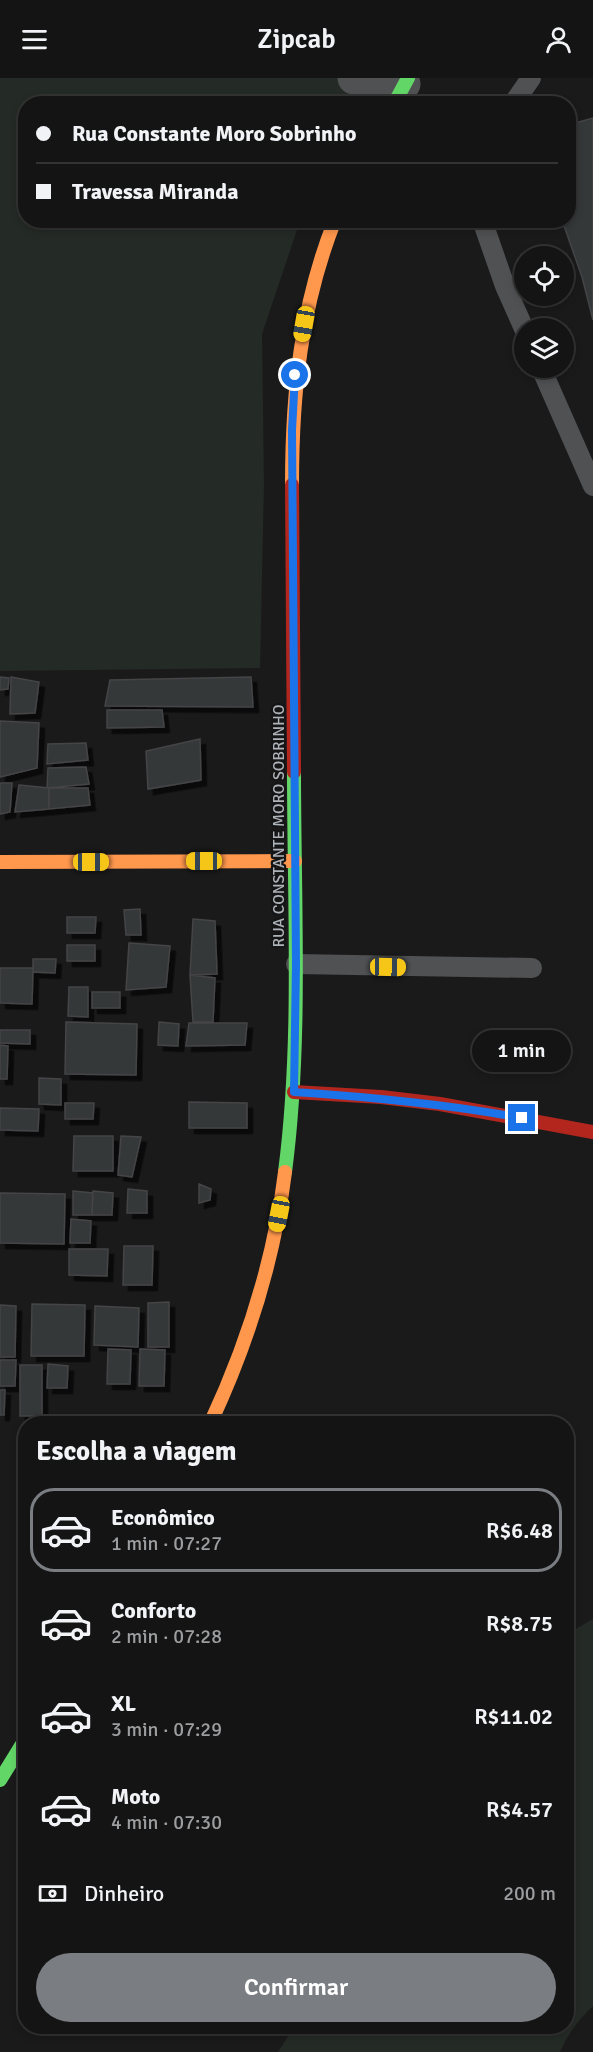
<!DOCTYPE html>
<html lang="pt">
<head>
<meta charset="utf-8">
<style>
	body { margin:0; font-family:Signika,sans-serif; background:#1d1d1d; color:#f1f3f6; height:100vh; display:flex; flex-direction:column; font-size:22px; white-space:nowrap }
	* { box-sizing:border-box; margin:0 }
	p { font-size:20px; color:#9d9ea0 }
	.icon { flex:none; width:33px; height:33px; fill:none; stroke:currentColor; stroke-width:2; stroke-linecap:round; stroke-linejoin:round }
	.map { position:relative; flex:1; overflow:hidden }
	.details { position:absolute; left:18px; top:1338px; width:556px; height:618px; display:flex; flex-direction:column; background:#141414; border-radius:24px; box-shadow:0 3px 9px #0003,0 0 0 2px #333334 }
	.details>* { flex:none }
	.guide { position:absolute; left:18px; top:18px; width:558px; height:132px; border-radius:24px; box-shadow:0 3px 9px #0003,0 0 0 2px #333334; display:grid; align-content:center; height:132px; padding:0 18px; background:#141414 }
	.controls { position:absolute; left:514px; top:168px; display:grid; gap:12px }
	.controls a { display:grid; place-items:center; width:60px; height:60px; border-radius:50%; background:#141414; box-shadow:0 3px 9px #0003,0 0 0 2px #333334; font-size:30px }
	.end { position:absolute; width:27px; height:27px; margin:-14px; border:8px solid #1a73e8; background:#fff; box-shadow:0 0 0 3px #fff }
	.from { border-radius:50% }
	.bubble { position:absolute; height:42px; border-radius:21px; background:#141414; box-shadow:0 3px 9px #0003,0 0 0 2px #333334; font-size:20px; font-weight:600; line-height:42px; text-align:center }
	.car { position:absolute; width:18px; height:36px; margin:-18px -9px; border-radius:8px; box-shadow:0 0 4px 2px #0007; background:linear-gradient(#f5c518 24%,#345 0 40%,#f5c518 0 76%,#345 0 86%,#f5c518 0) }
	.guide b { display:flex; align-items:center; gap:21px; height:57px; font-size:22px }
	.guide b+b { border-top:2px solid #333334 }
	.guide i { width:15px; height:15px; background:#f1f3f6 }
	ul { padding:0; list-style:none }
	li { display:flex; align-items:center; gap:18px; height:84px; margin:0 12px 9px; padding:0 6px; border:3px solid transparent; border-radius:24px }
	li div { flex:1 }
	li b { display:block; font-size:22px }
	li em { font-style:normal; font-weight:600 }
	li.selected { border-color:#7a7d82 }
	li>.icon { width:54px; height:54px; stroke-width:1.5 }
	h2 { padding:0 18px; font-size:27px; line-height:72px }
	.pay { display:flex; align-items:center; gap:15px; height:66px; padding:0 18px; font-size:22px }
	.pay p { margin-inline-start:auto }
	.action { display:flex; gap:12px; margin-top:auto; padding:12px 18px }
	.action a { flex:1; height:69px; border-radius:36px; background:#7a7d82; color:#fff; font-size:24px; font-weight:600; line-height:69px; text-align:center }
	header { display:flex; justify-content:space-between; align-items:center; height:78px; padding:0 18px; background:#141414; font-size:27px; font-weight:600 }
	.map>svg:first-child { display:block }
	.green { fill:#242a25 }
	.building { fill:#363738; stroke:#444547; stroke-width:1.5; filter:url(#shadow) }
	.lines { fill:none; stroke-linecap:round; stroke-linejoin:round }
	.lane { stroke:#505153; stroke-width:20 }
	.street { stroke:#505153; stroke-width:33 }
	.fast { stroke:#63d668; stroke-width:14 }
	.slow { stroke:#ff974d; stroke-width:14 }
	.jam { stroke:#b3261e; stroke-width:14 }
	.route { stroke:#1a73e8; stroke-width:8 }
	.labels { text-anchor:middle; stroke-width:4.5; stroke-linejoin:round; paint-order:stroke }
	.street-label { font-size:16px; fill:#aeb3b9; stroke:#151516 }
</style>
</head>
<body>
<header><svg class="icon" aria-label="menu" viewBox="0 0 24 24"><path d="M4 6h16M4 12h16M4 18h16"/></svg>Zipcab<svg class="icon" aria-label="person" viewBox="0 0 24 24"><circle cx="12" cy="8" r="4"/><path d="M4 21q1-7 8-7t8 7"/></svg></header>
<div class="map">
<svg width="593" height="1974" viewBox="0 0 593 1974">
	<defs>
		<filter id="shadow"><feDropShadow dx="5.5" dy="5.5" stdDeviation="0" flood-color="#0009"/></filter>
	</defs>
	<rect width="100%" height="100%" fill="#1a1a1b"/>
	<path class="green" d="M0,0H376L362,25L26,26V142L300,143L262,256L264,406L260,590L0,593Z
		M593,1541V1928C578,1942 568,1956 560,1974H278L294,1949L567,1948V1556Z"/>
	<path class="building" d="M593,40V242L582,199L562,142H568V47Z
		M0,599L9,600L8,611L0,612Z
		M11,599L39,604L35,635L10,636Z
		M251,599L253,629L105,628L110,602Z
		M107,632H162L164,649L107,650Z
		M0,643L39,645L37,690L0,699Z
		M200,661L201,702L148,711L146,673Z
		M86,665L88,682L47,686L48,666Z
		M86,689L89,706L47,710L48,690Z
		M0,705H12L10,734L0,736Z
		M19,707L49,710V731L15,734Z
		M49,710H88L90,727L49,731Z
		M140,831L141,857H126L124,832Z
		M67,839H96L95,855H67Z
		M193,841L215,843L217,896L190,897Z
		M129,865L170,868L166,909L126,912Z
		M67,867H95V883H67Z
		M33,881H56L55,895L33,894Z
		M0,890H33L32,926L0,925Z
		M190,897L215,900L213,944H193Z
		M69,909H88V939L68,938Z
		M92,914H120V930H92Z
		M66,944L137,946L136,997L65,996Z
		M159,944L179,946L178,968L158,967Z
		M189,945H247L245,967L186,968Z
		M0,952H30V966L0,965Z
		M0,967L8,968L7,1001H0Z
		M39,1000L61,1001V1027L39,1026Z
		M189,1024L247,1025V1050H189Z
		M65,1025H94L93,1041H65Z
		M0,1030L39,1031L38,1053L0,1052Z
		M74,1058H113V1093H73Z
		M121,1058L141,1059L132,1099L118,1097Z
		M199,1106L211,1111L210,1122L199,1125Z
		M128,1111L147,1113V1135H127Z
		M73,1113L93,1115L92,1137H73Z
		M93,1113L113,1115L112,1137H92Z
		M0,1115L65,1116L64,1166L0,1165Z
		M71,1141L91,1143L90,1165H70Z
		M124,1168H153L152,1207H123Z
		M69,1171H108L107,1198L69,1197Z
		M169,1224V1269H148V1225Z
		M32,1226L85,1227L84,1278H31Z
		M0,1227L16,1228L15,1279H0Z
		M95,1228L139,1230L138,1269L94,1267Z
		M108,1271L131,1272L130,1306H107Z
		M140,1271L165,1272L164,1308H139Z
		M0,1282H16L15,1308H0Z
		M48,1286L68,1288L67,1310H47Z
		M20,1287H42V1338H20Z
		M0,1312H5L4,1337H0Z"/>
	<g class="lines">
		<path class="lane" d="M513,26L531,0
			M482,142L505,208L525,253
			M541,290L593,408
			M296,886L532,890"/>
		<path class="street" d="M354,0L404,6"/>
		<path class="fast" d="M394,26L408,0
			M285,1094C302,964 294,826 294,694
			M0,1702L26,1660"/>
		<path class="slow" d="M292,407C292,315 301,227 335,142
			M0,784L295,783
			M210,1346C248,1265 274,1183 285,1094"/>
		<path class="jam" d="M292,407L294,694
			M294,1014L381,1019L440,1026L593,1054"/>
	</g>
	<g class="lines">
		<path class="route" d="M295,297L292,352L296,886L294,1014C371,1019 446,1026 522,1040"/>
	</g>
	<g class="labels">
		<g class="street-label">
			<text transform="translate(278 748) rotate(-90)" y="6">RUA CONSTANTE MORO SOBRINHO</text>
		</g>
	</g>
</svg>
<div class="controls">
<a><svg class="icon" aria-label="locate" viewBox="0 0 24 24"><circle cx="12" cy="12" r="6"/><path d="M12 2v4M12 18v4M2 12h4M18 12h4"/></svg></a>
<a><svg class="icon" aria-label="layers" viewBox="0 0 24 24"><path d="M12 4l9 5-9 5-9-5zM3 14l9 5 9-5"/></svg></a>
</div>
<i class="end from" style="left:295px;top:297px"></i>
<i class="end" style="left:522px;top:1040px"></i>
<div class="bubble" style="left:472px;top:952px;width:99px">1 min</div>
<i class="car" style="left:304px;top:246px;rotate:190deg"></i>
<i class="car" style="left:204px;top:783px;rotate:270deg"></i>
<i class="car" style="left:91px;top:784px;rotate:90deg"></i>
<i class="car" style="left:388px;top:889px;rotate:91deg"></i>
<i class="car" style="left:279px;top:1136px;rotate:191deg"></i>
<div class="guide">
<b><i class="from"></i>Rua Constante Moro Sobrinho</b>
<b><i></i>Travessa Miranda</b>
</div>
<section class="details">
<h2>Escolha a viagem</h2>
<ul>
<li class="selected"><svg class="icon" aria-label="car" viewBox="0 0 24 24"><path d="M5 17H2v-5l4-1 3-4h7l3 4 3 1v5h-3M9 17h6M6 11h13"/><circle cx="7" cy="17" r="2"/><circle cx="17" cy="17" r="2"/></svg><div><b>Econômico</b><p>1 min · 07:27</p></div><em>R$6.48</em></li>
<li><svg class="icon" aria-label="car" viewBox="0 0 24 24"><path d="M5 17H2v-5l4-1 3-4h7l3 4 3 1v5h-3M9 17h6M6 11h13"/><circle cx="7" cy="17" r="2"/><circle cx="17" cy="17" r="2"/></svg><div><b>Conforto</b><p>2 min · 07:28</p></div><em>R$8.75</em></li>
<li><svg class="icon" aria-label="car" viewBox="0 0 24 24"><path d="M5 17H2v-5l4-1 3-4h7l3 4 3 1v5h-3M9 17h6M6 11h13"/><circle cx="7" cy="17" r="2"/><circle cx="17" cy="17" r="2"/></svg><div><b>XL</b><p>3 min · 07:29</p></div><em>R$11.02</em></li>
<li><svg class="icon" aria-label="car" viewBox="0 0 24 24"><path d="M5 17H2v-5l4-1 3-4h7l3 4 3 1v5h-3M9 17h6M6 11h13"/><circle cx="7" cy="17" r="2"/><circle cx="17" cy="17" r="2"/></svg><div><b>Moto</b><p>4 min · 07:30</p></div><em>R$4.57</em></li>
</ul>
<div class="pay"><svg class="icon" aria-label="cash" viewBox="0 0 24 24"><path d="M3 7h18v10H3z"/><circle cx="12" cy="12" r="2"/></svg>Dinheiro<p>200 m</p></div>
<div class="action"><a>Confirmar</a></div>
</section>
</div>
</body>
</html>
